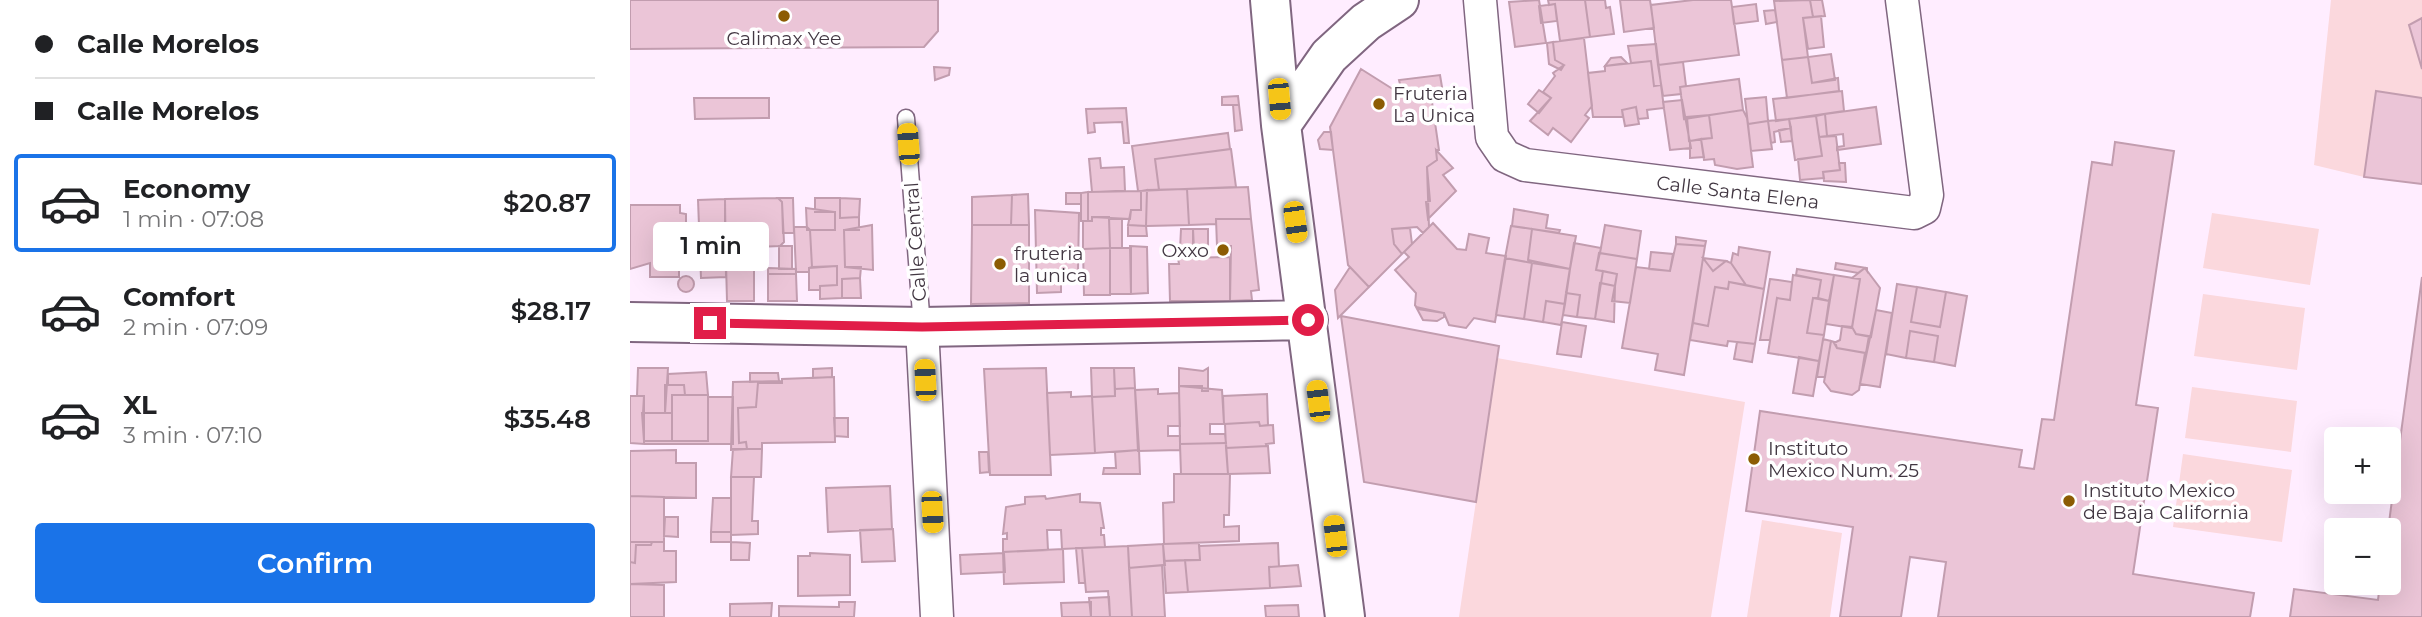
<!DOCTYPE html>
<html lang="en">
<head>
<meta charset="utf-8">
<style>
	body { margin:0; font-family:Montserrat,sans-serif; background:#f6f6f6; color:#202124; height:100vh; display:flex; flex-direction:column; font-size:26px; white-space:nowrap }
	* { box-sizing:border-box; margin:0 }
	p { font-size:23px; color:#757577 }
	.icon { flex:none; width:38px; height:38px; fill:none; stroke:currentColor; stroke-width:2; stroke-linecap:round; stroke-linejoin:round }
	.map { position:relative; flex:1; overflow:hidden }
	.details { display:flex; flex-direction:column; background:#fff; width:630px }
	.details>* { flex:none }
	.hud { display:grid; align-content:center; height:154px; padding:0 35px; background:#fff }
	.buttons { position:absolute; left:1694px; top:427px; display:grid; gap:14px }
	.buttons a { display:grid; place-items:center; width:77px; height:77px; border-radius:7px; background:#fff; box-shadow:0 7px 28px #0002; font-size:35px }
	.end { position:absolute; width:32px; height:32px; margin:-16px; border:9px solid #e11d48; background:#fff; box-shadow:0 0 0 4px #fff }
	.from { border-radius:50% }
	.bubble { position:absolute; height:49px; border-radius:7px; background:#fff; box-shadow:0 7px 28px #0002; font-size:23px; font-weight:600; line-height:49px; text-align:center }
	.car { position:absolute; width:21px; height:42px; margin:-21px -10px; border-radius:9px; box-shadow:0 0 5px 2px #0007; background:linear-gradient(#f5c518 24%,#345 0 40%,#f5c518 0 76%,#345 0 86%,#f5c518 0) }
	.hud b { display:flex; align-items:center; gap:24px; height:66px; font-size:26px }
	.hud b+b { border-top:2px solid #e0e0e0 }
	.hud i { width:18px; height:18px; background:#202124 }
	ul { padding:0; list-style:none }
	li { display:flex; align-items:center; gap:21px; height:98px; margin:0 14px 10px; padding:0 21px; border:4px solid transparent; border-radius:7px }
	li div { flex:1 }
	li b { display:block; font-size:26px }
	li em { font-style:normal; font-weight:600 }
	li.selected { border-color:#1a73e8 }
	li>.icon { width:63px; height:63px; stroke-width:1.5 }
	.button { display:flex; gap:14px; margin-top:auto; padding:14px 35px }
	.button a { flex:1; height:80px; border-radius:7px; background:#1a73e8; color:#fff; font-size:28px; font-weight:600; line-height:80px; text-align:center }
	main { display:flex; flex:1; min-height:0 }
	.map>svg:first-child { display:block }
	.green { fill:#fbd8dd }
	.building { fill:#ebc5d7; stroke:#c29daf; stroke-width:2 }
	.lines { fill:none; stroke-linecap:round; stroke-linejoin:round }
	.lane-casing { stroke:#806680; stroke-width:19 }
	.street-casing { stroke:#806680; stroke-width:35 }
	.secondary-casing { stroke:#806680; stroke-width:42 }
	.lane { stroke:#fff; stroke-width:16 }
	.street { stroke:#fff; stroke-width:32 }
	.secondary { stroke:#fff; stroke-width:38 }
	.route { stroke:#e11d48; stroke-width:9 }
	.poi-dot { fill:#8c5c03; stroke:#fff; stroke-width:2.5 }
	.labels { text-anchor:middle; stroke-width:7; stroke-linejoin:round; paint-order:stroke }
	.poi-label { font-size:19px; fill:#423742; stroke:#fff; text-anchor:start }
	.street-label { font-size:19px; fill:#423742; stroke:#fff }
</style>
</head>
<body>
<main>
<section class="details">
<div class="hud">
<b><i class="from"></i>Calle Morelos</b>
<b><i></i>Calle Morelos</b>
</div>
<ul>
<li class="selected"><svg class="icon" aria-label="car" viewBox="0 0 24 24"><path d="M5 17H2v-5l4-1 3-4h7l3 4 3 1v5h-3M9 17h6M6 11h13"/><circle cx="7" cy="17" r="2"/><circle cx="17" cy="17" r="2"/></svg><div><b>Economy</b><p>1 min · 07:08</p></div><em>$20.87</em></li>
<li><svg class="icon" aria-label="car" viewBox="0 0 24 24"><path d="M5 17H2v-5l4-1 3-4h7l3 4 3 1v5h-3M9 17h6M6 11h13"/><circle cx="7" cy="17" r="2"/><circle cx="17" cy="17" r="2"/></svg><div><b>Comfort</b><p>2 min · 07:09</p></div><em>$28.17</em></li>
<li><svg class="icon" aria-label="car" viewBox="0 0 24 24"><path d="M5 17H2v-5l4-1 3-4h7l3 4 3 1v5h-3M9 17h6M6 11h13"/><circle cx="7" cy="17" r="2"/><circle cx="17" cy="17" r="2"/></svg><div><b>XL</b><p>3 min · 07:10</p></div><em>$35.48</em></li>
</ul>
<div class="button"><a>Confirm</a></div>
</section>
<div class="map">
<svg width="1792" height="617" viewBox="0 0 1792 617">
	<rect width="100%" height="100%" fill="#ffedff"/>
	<path class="green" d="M1701,0H1792V18L1780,25L1792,69V98L1746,92L1734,177L1684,165Z
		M1582,213L1689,229L1680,285L1573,268Z
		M1573,294L1675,308L1667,370L1564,356Z
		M867,358L1115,402L1081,617H829Z
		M1562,387L1667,401L1661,452L1555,438Z
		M1553,454L1662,470L1652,542L1543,527Z
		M1132,520L1212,533L1200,617H1117Z"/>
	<path class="building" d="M0,0H308V31L294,47L0,49Z
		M909,0L916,43L885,47L879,2Z
		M918,0H955L960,37L930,41L925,4L919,5Z
		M955,0H975L976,8L980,7L984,34L960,37Z
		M990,0H1020L1024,28L994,32Z
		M1063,0H1101L1109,55L1028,65L1021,5Z
		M1180,0L1183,17L1173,18L1178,57L1152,60L1144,1Z
		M1180,0H1192L1195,16L1183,17Z
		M925,4L927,21L911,23L909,6Z
		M1126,4L1128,21L1104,24L1102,7Z
		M1145,10L1147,22L1136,24L1134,11Z
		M1191,16L1194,47L1178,49L1173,18Z
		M1792,18V69L1779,25Z
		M954,38L962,106L955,115L959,118L941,142L923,128L918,135L900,121L921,98L913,92L925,76L923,73L934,65L925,60L923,42Z
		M923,42L925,60L934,65L931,70L919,64L917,43Z
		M1026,44L1031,85L1024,86L1021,61L1001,63L998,46Z
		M1201,54L1205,80L1182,83L1178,57Z
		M991,57L997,63L975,66L981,58Z
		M1178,57L1182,83L1208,78L1209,91L1157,98L1152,60Z
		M1021,61L1024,86L1031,85L1034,108L1017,110L1018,118L1008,119L1006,107L992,110L993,117H963L958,73L975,71V66Z
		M1053,62L1056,86L1050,87L1051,94L1033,96L1028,65Z
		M304,67L320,68L319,75L305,80Z
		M731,69L777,98L801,95L809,150H806L807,160L797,167L799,227L793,233L787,227L762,229L764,244L772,254L739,287L718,265L700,127Z
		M810,75L813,93L777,98L763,89L770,84L769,80Z
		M1109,79L1113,110L1054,119L1050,87Z
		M909,90L921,98L909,113L898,104Z
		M1212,91L1214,111L1146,121L1143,99Z
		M1746,91L1792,98V184L1734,177Z
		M608,96L609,105H592V97Z
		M1136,97L1138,121L1118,124L1115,99Z
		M64,98H139V118L65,119Z
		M1052,100L1061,148L1040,150L1033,102Z
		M603,105H609L612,130L605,131Z
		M1006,107L1009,124L995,126L992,110Z
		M1246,107L1251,144L1207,150V147L1214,146L1213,134L1197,136L1195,114Z
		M496,108L499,143H494L492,122L464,123L465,132L458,133L456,109Z
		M1113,110L1117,118L1123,167L1107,169L1085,165L1084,159L1074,160L1071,139L1082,138L1079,115Z
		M1195,114L1197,136L1189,137L1186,116Z
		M1079,115L1082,138L1059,141L1057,117Z
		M1186,116L1192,156L1165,160L1159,119Z
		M1159,119L1161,128L1144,132L1145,142L1141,143L1138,121Z
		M1138,121L1142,149L1121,151L1118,124Z
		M1161,128L1162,141L1151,142L1149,130Z
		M694,132H701L703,150L690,149L688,140Z
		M598,133L600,149L525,159L529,190L508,191L502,146Z
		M1206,136L1210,170L1193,172L1194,178L1170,180L1168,159L1192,156L1189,137Z
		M1071,139L1074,157L1060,158V141Z
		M1485,142L1544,151L1506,405L1528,408L1503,574L1624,593L1620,617H1308L1316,562L1280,557L1271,617H1210L1223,527L1116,511L1130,411L1392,450L1389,467L1404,469L1412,419L1424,420L1462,162L1482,165Z
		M601,149L606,187L529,190L525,159Z
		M806,150L823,168L813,175L826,191L798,219L796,202L800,201L797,167L807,160Z
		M470,158L471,168L494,167L495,191L462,192L459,159Z
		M1209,163H1215L1216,182L1194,181L1193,172L1210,170Z
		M618,187L621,219H586V224L559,225L557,189Z
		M557,189L559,225L516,226L517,190Z
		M517,190L516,226L498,225L501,210H511V191Z
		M511,191V210H501L500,219L462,217V221H458V192Z
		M458,192V221H451V193Z
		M436,193H451V204H436Z
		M398,194L399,225H381L382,195Z
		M382,195L381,225H342V197Z
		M148,198L152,202L154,242L150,246L95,248V199Z
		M148,198H163L164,233H153L152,202Z
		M185,198H210V218L229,217V230H214L215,267H231L230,278L212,279V298L190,299V286L207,285V266L182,267L180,230H205V212H185Z
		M210,198L230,199L229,217L210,218Z
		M95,199L96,277L71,278L68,200Z
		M0,205H50V213L56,214V246H49V277H20V263L0,269Z
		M176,208L205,212V230H177Z
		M884,209L918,215L916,228L930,230L929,233L882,226Z
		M405,210L449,213L448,271L431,272V292L407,293Z
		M462,217H479L480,248L453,249V221H462Z
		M479,219H492V248H480Z
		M586,219H621L629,290L621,291L622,300L600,301L601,246H587Z
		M803,223L827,249L836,250L839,234L859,238L856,253L876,256L865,322L844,318L836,328L819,325L814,313L788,309L785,305L786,293L765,270L779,257L774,252Z
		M242,225L243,270L215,267L214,230Z
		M342,225H399V303L341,304Z
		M498,225L516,226L517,236H498Z
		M975,225L1011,231L1007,259L970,253Z
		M881,226L902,229L898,260L902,263L875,258Z
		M164,227H177L180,230L182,267L179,268V272H166Z
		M780,228L782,244L772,254L764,244L762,229Z
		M551,229H563L564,250H550Z
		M563,229H578V247H563Z
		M902,229L946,236L940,269L898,260Z
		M1046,237L1076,241L1075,246L1046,244Z
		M944,243L971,248L966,270L973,271L965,319L947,317L950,295L936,293Z
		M1046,244L1075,246L1054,375L1025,370L1028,354L992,348L1006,267L1040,271Z
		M162,246V269H149V246Z
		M500,246L517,247L518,293L501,294Z
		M1109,247L1140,252L1134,289L1116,285L1101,263L1103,253L1108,255Z
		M480,248V295H454L453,249Z
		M480,248H501V294H480Z
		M1021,252L1043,254L1040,271L1019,269Z
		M969,253L1007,259L1000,303L982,301L987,274L966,270Z
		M600,257V301H540L539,264H549L548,258Z
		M875,258L902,263L894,319L866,315Z
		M1073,258L1096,261L1083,271Z
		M1073,258L1083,271L1096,261L1101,263L1116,285L1099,282L1098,289L1085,287L1078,326L1063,323Z
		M96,263H124V301H97Z
		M902,263L940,269L935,304L916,301L913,322L894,319Z
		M1206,263L1237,268V271L1235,268L1228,273L1205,269Z
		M207,266V285L190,286V290H179V268Z
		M720,267L739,287L708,318L705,290Z
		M138,268L166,269V274H138Z
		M1235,268L1250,288L1241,337L1226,334L1222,327L1230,279L1222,278Z
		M1167,269L1204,275L1199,301L1188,298L1191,280L1166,275Z
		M973,271L987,274L985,286L971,283Z
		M138,274H166L167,301H138Z
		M1163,275L1191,280L1188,298H1183L1177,333L1194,335L1189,361L1138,353L1147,298L1160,300Z
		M1204,275L1230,279L1222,328L1196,324Z
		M48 284a8 8 0 1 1 16 0a8 8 0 1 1-16 0Z
		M1792,277V617H1660L1664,589L1748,600L1750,583H1759L1758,530Z
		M230,278L231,298H212V279Z
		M1140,279L1162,282L1160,300L1147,298L1140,340H1130Z
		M1099,282L1134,289L1125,344L1098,341L1097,346L1060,340L1063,323L1078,326L1085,287L1098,289Z
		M970,283L985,286L984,322L965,319Z
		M1267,284L1287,287L1281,322L1310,327L1316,292L1337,296L1325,366L1304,362L1308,336L1280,331L1276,358L1256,354Z
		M1287,287L1316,292L1310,327L1281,322Z
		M936,293L950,295L947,317L933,315Z
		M1183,298L1199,301L1194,335L1177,333Z
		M916,301L935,304L931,325L913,322Z
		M786,307L814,313V317L807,321L793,320Z
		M1246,310L1262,313L1250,387L1230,384Z
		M711,316L869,346L846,502L734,482Z
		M932,322L956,326L951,357L927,354Z
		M1212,326L1222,327L1226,334L1239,336L1236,353L1207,348L1204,343L1210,340Z
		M1280,331L1308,336L1304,362L1276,358Z
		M1193,339L1201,341L1195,377H1187Z
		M1201,341L1205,342L1207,348L1235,353L1229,390L1222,395L1201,391L1194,382Z
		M1107,342L1125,344L1122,362L1104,359Z
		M1169,357L1189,361L1183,396L1163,393Z
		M8,368H38L35,413H13L14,396H7Z
		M202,368V377L183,378V369Z
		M416,368L421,475H360L354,369Z
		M461,368H484L485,396L462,397Z
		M484,368H504L505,388L485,389Z
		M549,368L573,371L578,368V391H572V386H549Z
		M76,372L78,395H55L54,385H38V374Z
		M120,373H148L149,381L120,382Z
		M204,377L205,442L132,443V449H117L116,442L109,443L108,408L126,407L128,383H152V379Z
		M152,381L128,383L126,407L108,408L109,443L116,442L117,449L101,450L103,382Z
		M35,385H54L55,395H42V413H35Z
		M549,386L592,390L594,424H580V434H595L596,443L550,444Z
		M505,388L509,450L465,453L462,397L485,396V389Z
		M528,389V394L549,393L550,426H538V436H550V450L508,451L505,390Z
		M441,392V397L462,396L465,453L420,455L417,393Z
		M637,394L638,425L630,426L629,422L594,424L593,396Z
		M42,395H78V441H42Z
		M0,396H14V444L0,443Z
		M78,397H103V444H14V441H78Z
		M12,413H42V441H14Z
		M204,418H218V437L205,436Z
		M629,422L630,426L643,425L644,443L636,444L637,446L596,448L595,424Z
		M596,443L598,474H551L550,444Z
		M638,446L640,473L598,474L596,448Z
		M103,449H132L131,477H101Z
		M46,450V463H66V498L0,496V451Z
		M509,450L510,474H473L474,468H486L485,452Z
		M349,452H358L359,472L350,473Z
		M544,474H600L599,515H594V527L609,526V541L534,544L533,503L544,502Z
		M101,477H124L122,521H128V534L101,535Z
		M260,486L262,529L198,532L196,488Z
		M450,494V502L470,503L474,528H471V535H474L475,547L432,549L431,530H417L418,550L373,552V539H377V533L373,534L376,507L395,504V497L415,496L416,499Z
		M0,496L34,497V542H0Z
		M83,498H101V532H81Z
		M35,517H48V537L34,536Z
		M263,529L265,561L232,562L230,530Z
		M81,532H101V542H81Z
		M0,542H22L21,545H6L5,563L0,562Z
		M22,542H34V551H46V582L0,584V562L5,563L6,545H21Z
		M101,542L120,543L119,560H101Z
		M569,543L570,560L534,561L533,544Z
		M648,543L649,567H639L640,588L558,592L555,560H570L569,546Z
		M533,544L535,565L499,568L498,546Z
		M498,546L502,617H480L478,591L456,592L452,548Z
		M446,548H452L455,583H449Z
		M433,549L434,582L374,584L373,552Z
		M180,553L220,555V595L168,596V556H180Z
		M374,553L375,572L331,574L330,555Z
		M555,560L558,592L536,593L534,561Z
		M532,565L535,617H502L499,568Z
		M668,565L671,586L640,588L639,567Z
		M0,584L34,585V617H0Z
		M479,597L480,617H461L459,598Z
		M209,602H225L224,617H149V606L209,607Z
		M461,602V617H432L431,603Z
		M142,603L141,617H100V604Z
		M668,605L669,617H636L635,606Z"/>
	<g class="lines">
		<defs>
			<path id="lane" d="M276,118L292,327"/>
			<path id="street" d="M850,0L862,137L875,156L895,165L1284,213L1294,208L1297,195L1272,0
				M292,327L307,617"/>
			<path id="secondary" d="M640,0L651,125L715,617
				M651,125L699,56L736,22L769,0
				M0,322L292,327L678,320"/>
		</defs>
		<use href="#lane" class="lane-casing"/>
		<use href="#street" class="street-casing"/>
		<use href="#secondary" class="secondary-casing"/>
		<use href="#lane" class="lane"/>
		<use href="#street" class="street"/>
		<use href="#secondary" class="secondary"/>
	</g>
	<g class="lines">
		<path class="route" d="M80,323L292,327L678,320"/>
	</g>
	<g class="poi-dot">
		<circle cx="154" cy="16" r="7"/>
		<circle cx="749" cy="104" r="7"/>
		<circle cx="593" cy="250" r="7"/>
		<circle cx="370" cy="264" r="7"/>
		<circle cx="1124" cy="459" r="7"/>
		<circle cx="1439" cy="501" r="7"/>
	</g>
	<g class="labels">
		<g class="poi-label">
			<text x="154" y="45" text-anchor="middle">Calimax Yee</text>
			<text x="763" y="100">Fruteria<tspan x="763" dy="22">La Unica</tspan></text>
			<text x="579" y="257" text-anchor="end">Oxxo</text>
			<text x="384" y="260">fruteria<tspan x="384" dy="22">la unica</tspan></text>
			<text x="1138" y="455">Instituto<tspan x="1138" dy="22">Mexico Num. 25</tspan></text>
			<text x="1453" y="497">Instituto Mexico<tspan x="1453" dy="22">de Baja California</tspan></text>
		</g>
		<g class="street-label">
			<text transform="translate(1108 192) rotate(7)" y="7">Calle Santa Elena</text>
			<text transform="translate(285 242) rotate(-94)" y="7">Calle Central</text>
		</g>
	</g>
</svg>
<div class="buttons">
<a>+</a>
<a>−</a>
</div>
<i class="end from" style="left:678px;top:320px"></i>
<i class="end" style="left:80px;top:323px"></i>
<div class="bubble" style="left:23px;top:222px;width:116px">1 min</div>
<i class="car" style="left:649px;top:99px;rotate:175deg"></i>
<i class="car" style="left:278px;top:144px;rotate:356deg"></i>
<i class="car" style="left:665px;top:222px;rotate:172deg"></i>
<i class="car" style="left:295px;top:380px;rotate:357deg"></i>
<i class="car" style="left:688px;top:401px;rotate:353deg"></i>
<i class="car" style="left:302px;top:512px;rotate:177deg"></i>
<i class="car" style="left:705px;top:536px;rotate:353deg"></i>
</div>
</main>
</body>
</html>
